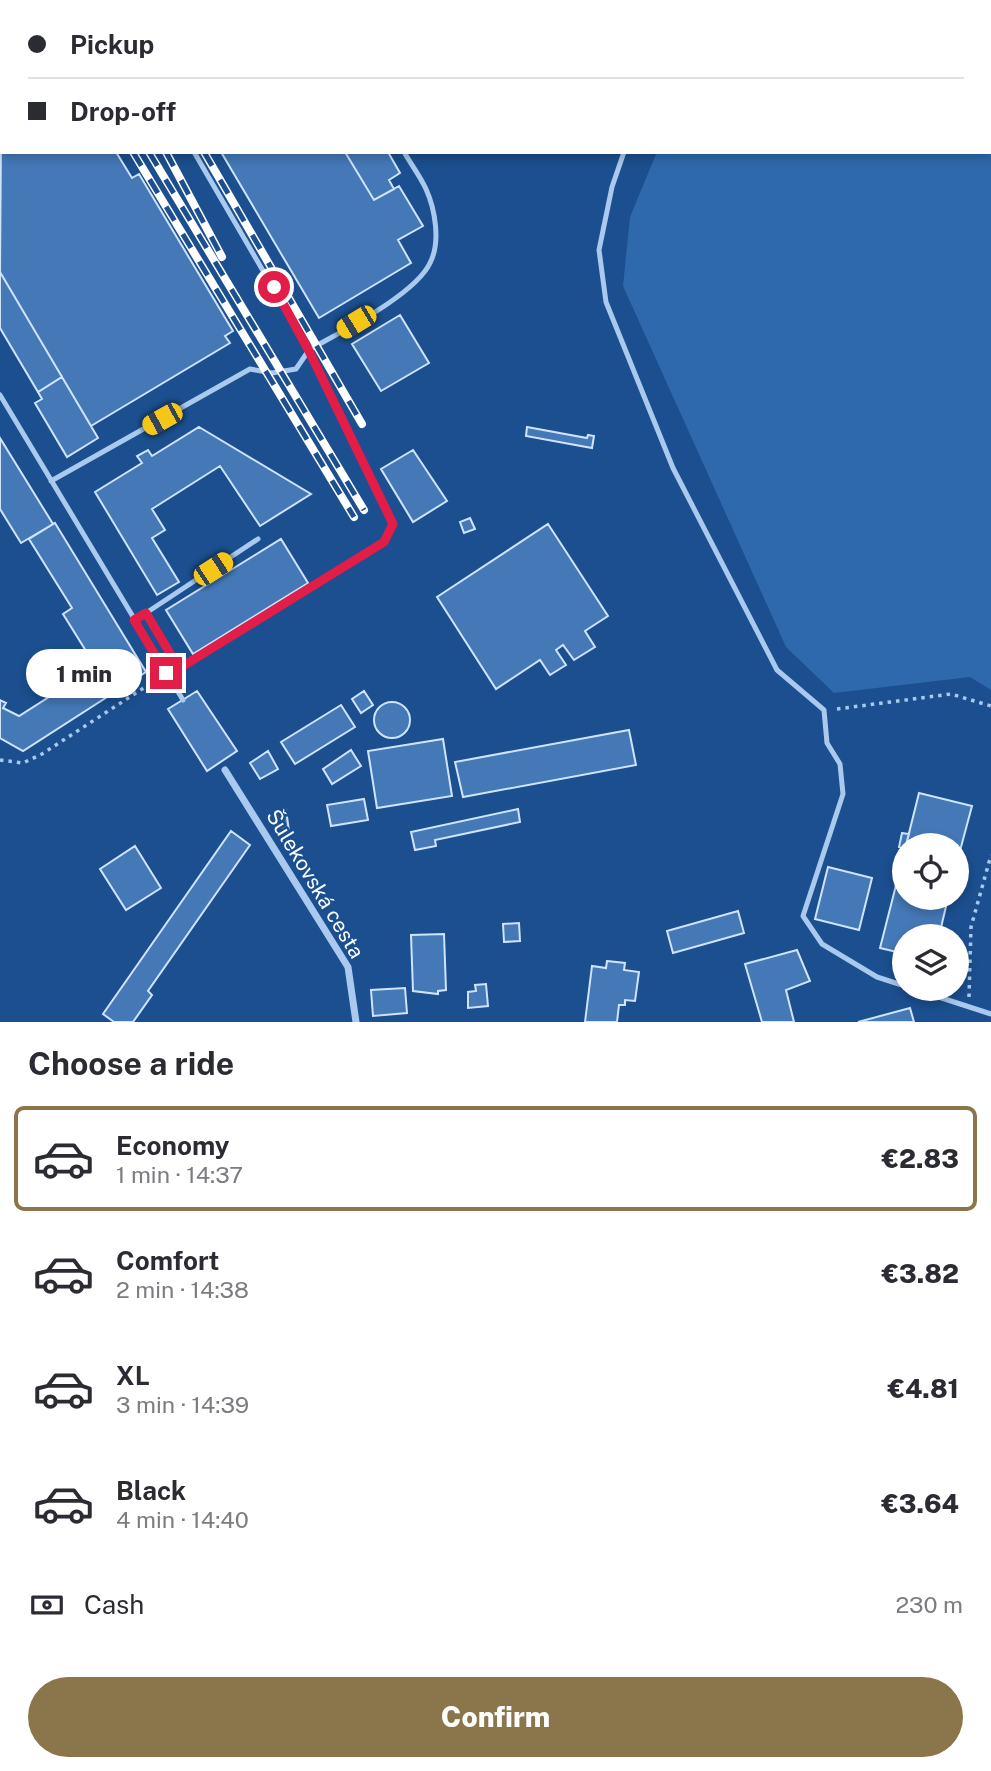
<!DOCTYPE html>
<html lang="en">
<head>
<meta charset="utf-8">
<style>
	body { margin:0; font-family:"Public Sans",sans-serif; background:#f2f2f3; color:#2b2b33; height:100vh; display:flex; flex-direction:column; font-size:26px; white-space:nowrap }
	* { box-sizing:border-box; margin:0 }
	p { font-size:23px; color:#7c7c81 }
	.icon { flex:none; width:38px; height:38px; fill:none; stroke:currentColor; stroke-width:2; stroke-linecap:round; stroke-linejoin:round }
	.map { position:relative; height:1022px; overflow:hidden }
	.sheet { display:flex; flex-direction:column; background:#fff; flex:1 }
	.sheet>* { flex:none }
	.hud { position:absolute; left:0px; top:0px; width:992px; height:154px; box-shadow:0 4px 10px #0003; display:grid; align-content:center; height:154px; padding:0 28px; background:#fff }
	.controls { position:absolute; left:892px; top:833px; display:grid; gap:14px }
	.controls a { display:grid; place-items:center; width:77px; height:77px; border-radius:50%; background:#fff; box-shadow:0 4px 10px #0003; font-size:35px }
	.end { position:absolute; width:32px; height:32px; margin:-16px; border:9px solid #e11d48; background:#fff; box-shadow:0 0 0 4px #fff }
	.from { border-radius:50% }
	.bubble { position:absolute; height:49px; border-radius:24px; background:#fff; box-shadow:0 4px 10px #0003; font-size:23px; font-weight:800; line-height:49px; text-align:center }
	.car { position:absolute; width:21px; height:42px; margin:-21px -10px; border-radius:9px; box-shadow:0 0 5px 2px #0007; background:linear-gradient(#f5c518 24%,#345 0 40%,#f5c518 0 76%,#345 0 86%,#f5c518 0) }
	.hud b { display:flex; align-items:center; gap:24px; height:66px; font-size:26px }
	.hud b+b { border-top:2px solid #e1e1e2 }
	.hud i { width:18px; height:18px; background:#2b2b33 }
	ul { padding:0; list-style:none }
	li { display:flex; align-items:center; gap:21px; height:105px; margin:0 14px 10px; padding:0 14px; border:4px solid transparent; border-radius:10px }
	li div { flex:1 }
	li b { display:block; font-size:26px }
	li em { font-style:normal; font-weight:800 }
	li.selected { border-color:#8a764a }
	li>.icon { width:63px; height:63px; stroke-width:1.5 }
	h2 { padding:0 28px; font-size:32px; line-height:84px }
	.pay { display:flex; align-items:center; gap:18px; height:77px; padding:0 28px; font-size:26px }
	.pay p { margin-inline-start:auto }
	.cta { display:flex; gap:14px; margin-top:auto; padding:14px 28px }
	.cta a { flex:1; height:80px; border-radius:42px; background:#8a764a; color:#fff; font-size:28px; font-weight:800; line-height:80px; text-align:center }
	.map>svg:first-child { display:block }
	.green { fill:#2e69ad }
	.building { fill:#4478b7; stroke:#cfe3fa; stroke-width:2 }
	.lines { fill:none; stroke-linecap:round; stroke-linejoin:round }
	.path { stroke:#a9c9ee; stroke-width:3.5; stroke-dasharray:3.5 5; stroke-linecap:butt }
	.lane { stroke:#a9c9ee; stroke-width:5 }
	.street { stroke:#a9c9ee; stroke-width:7 }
	.rail-casing { stroke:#fff; stroke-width:8 }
	.rail { stroke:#1b4f8f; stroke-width:5; stroke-dasharray:16; stroke-linecap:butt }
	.route { stroke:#e11d48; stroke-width:9 }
	.labels { text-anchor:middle; stroke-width:5; stroke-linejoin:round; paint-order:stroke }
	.street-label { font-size:21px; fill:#fff; stroke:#1b4f8f }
</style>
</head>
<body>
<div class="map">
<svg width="991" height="1022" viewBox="0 0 991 1022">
	<rect width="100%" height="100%" fill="#1b4f8f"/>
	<path class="green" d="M740,0H991V690L970,677L834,693L786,647L623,286L630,217L657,152H990V2Z"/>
	<path class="building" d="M130,0H254L255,2H131Z
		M2,2V152H116L132,178L139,174L233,331L225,336L230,343L91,426L0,272Z
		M221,152H345L374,200L399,186L423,226L398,240L411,263L319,318Z
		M345,152H388L400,173L389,180L394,189L374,200Z
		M0,272L62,377L38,392L0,328Z
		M400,315L429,363L381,391L352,344Z
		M62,377L98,438L67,457L35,403L42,399L38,392Z
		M199,427L311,494L260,526L220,466L152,509L165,530L152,538L179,582L157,595L95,492L142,463L137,456L148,450L152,456Z
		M527,427L587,438L588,435L594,436L592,448L526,436Z
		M0,438L53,524L21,543L0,509Z
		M413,450L447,501L413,522L381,469Z
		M470,518L475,529L464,533L460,522Z
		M55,523L146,672L23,751L0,738V700L6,703L3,708L19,716L96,667L63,614L72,608L29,539Z
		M548,524L608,616L585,631L595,647L574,660L563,645L556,650L566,665L550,675L540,660L496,689L437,597Z
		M281,539L308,583L193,654L166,610Z
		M197,691L237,751L207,771L168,709Z
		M364,691L373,705L361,713L352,699Z
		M374 720a18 18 0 1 1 36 0a18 18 0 1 1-36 0Z
		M341,705L355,727L295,764L281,742Z
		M629,730L636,765L463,797L455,762Z
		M443,739L452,796L377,808L368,751Z
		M351,750L361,766L332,784L323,769Z
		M268,751L278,769L260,779L250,763Z
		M919,793L972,806L957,862V845H906Z
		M364,799L368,820L331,826L327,805Z
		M518,809L520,822L435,840L436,846L415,850L411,832Z
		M286,810L289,831H283L280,811Z
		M231,831L250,845L148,991L152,995L133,1022H114L103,1014Z
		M902,833L909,834L905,849L899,847Z
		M135,846L161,888L126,910L100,869Z
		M905,850V898H948L939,936H905V954L880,948Z
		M828,867L872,878L859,930L815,919Z
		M738,911L744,933L673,953L667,931Z
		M519,923L520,941L504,942L503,924Z
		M444,934L446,990L438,991V994L413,991L411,935Z
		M797,950L810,981L786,990L794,1022H762L745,964Z
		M607,961L625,963L624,970L639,972L635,1001L625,1000V1005H619L617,1022H585L592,966L606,968Z
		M486,984L488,1006L468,1008V992L476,991L475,985Z
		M405,988L407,1013L373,1016L371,990Z
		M910,1008L914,1022H858Z"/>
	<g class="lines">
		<path class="path" d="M837,709L951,694L991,706
			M0,760L23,763L42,754L159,678
			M969,997L971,927L991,855"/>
		<path class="lane" d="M102,0L103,2
			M310,0L311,2
			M679,2L680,0
			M624,152L612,187L599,250L606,302L673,468L777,670L824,710L827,743L840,764L843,794L803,916L822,944L877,977L905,986
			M0,395L183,700
			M51,481L250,369L272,373L296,369L309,350L194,152
			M146,613L258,539
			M134,619L146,613L174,660L183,666L384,542L393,524L309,350C340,332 415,295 430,263C441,242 435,209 426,189C420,176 411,164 404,152
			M914,989L991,1014"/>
		<path class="street" d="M225,770L348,967L356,1022"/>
		<defs>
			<path id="rail" d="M43,0L44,2
				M59,0L60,2
				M74,0L76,2
				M117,0L118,2
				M133,152L354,517
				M149,152L364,510
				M166,152L222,257
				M204,152L362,424"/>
		</defs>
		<use href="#rail" class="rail-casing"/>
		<use href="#rail" class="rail"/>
	</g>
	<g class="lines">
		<path class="route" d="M166,673L134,620L146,613L174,660L183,666L384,542L393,524L309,351L274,287"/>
	</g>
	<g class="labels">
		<g class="street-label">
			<text transform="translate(315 884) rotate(59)" y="7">Šulekovská cesta</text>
		</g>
	</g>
</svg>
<div class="controls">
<a><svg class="icon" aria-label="locate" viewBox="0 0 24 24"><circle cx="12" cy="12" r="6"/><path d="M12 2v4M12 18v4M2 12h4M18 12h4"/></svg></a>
<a><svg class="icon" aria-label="layers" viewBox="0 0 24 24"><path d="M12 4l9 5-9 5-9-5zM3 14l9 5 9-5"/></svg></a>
</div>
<i class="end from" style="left:274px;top:287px"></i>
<i class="end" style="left:166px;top:673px"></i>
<div class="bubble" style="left:26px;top:649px;width:116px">1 min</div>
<i class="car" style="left:356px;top:322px;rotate:239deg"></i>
<i class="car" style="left:162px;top:419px;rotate:241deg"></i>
<i class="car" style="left:213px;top:569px;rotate:57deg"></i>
<div class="hud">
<b><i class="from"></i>Pickup</b>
<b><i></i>Drop-off</b>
</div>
</div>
<section class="sheet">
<h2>Choose a ride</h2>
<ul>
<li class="selected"><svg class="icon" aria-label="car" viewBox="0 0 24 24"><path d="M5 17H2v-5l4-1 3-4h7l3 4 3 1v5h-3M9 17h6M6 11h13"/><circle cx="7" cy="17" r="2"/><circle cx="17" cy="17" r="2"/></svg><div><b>Economy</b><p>1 min · 14:37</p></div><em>€2.83</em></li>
<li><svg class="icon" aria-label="car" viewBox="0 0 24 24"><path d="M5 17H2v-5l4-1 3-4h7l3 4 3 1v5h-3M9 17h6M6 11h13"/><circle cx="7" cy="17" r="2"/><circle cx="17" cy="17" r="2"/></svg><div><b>Comfort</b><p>2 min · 14:38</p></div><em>€3.82</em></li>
<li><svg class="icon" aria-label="car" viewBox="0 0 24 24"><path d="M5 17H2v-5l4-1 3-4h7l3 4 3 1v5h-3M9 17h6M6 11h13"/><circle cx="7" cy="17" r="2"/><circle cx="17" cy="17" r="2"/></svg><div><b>XL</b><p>3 min · 14:39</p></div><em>€4.81</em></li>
<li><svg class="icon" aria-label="car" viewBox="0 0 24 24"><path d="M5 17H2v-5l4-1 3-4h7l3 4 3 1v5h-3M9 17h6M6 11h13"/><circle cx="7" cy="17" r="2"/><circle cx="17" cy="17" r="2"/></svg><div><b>Black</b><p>4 min · 14:40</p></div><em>€3.64</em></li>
</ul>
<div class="pay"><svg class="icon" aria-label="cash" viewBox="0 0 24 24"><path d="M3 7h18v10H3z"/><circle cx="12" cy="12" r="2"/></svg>Cash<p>230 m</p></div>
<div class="cta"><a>Confirm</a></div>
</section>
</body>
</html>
